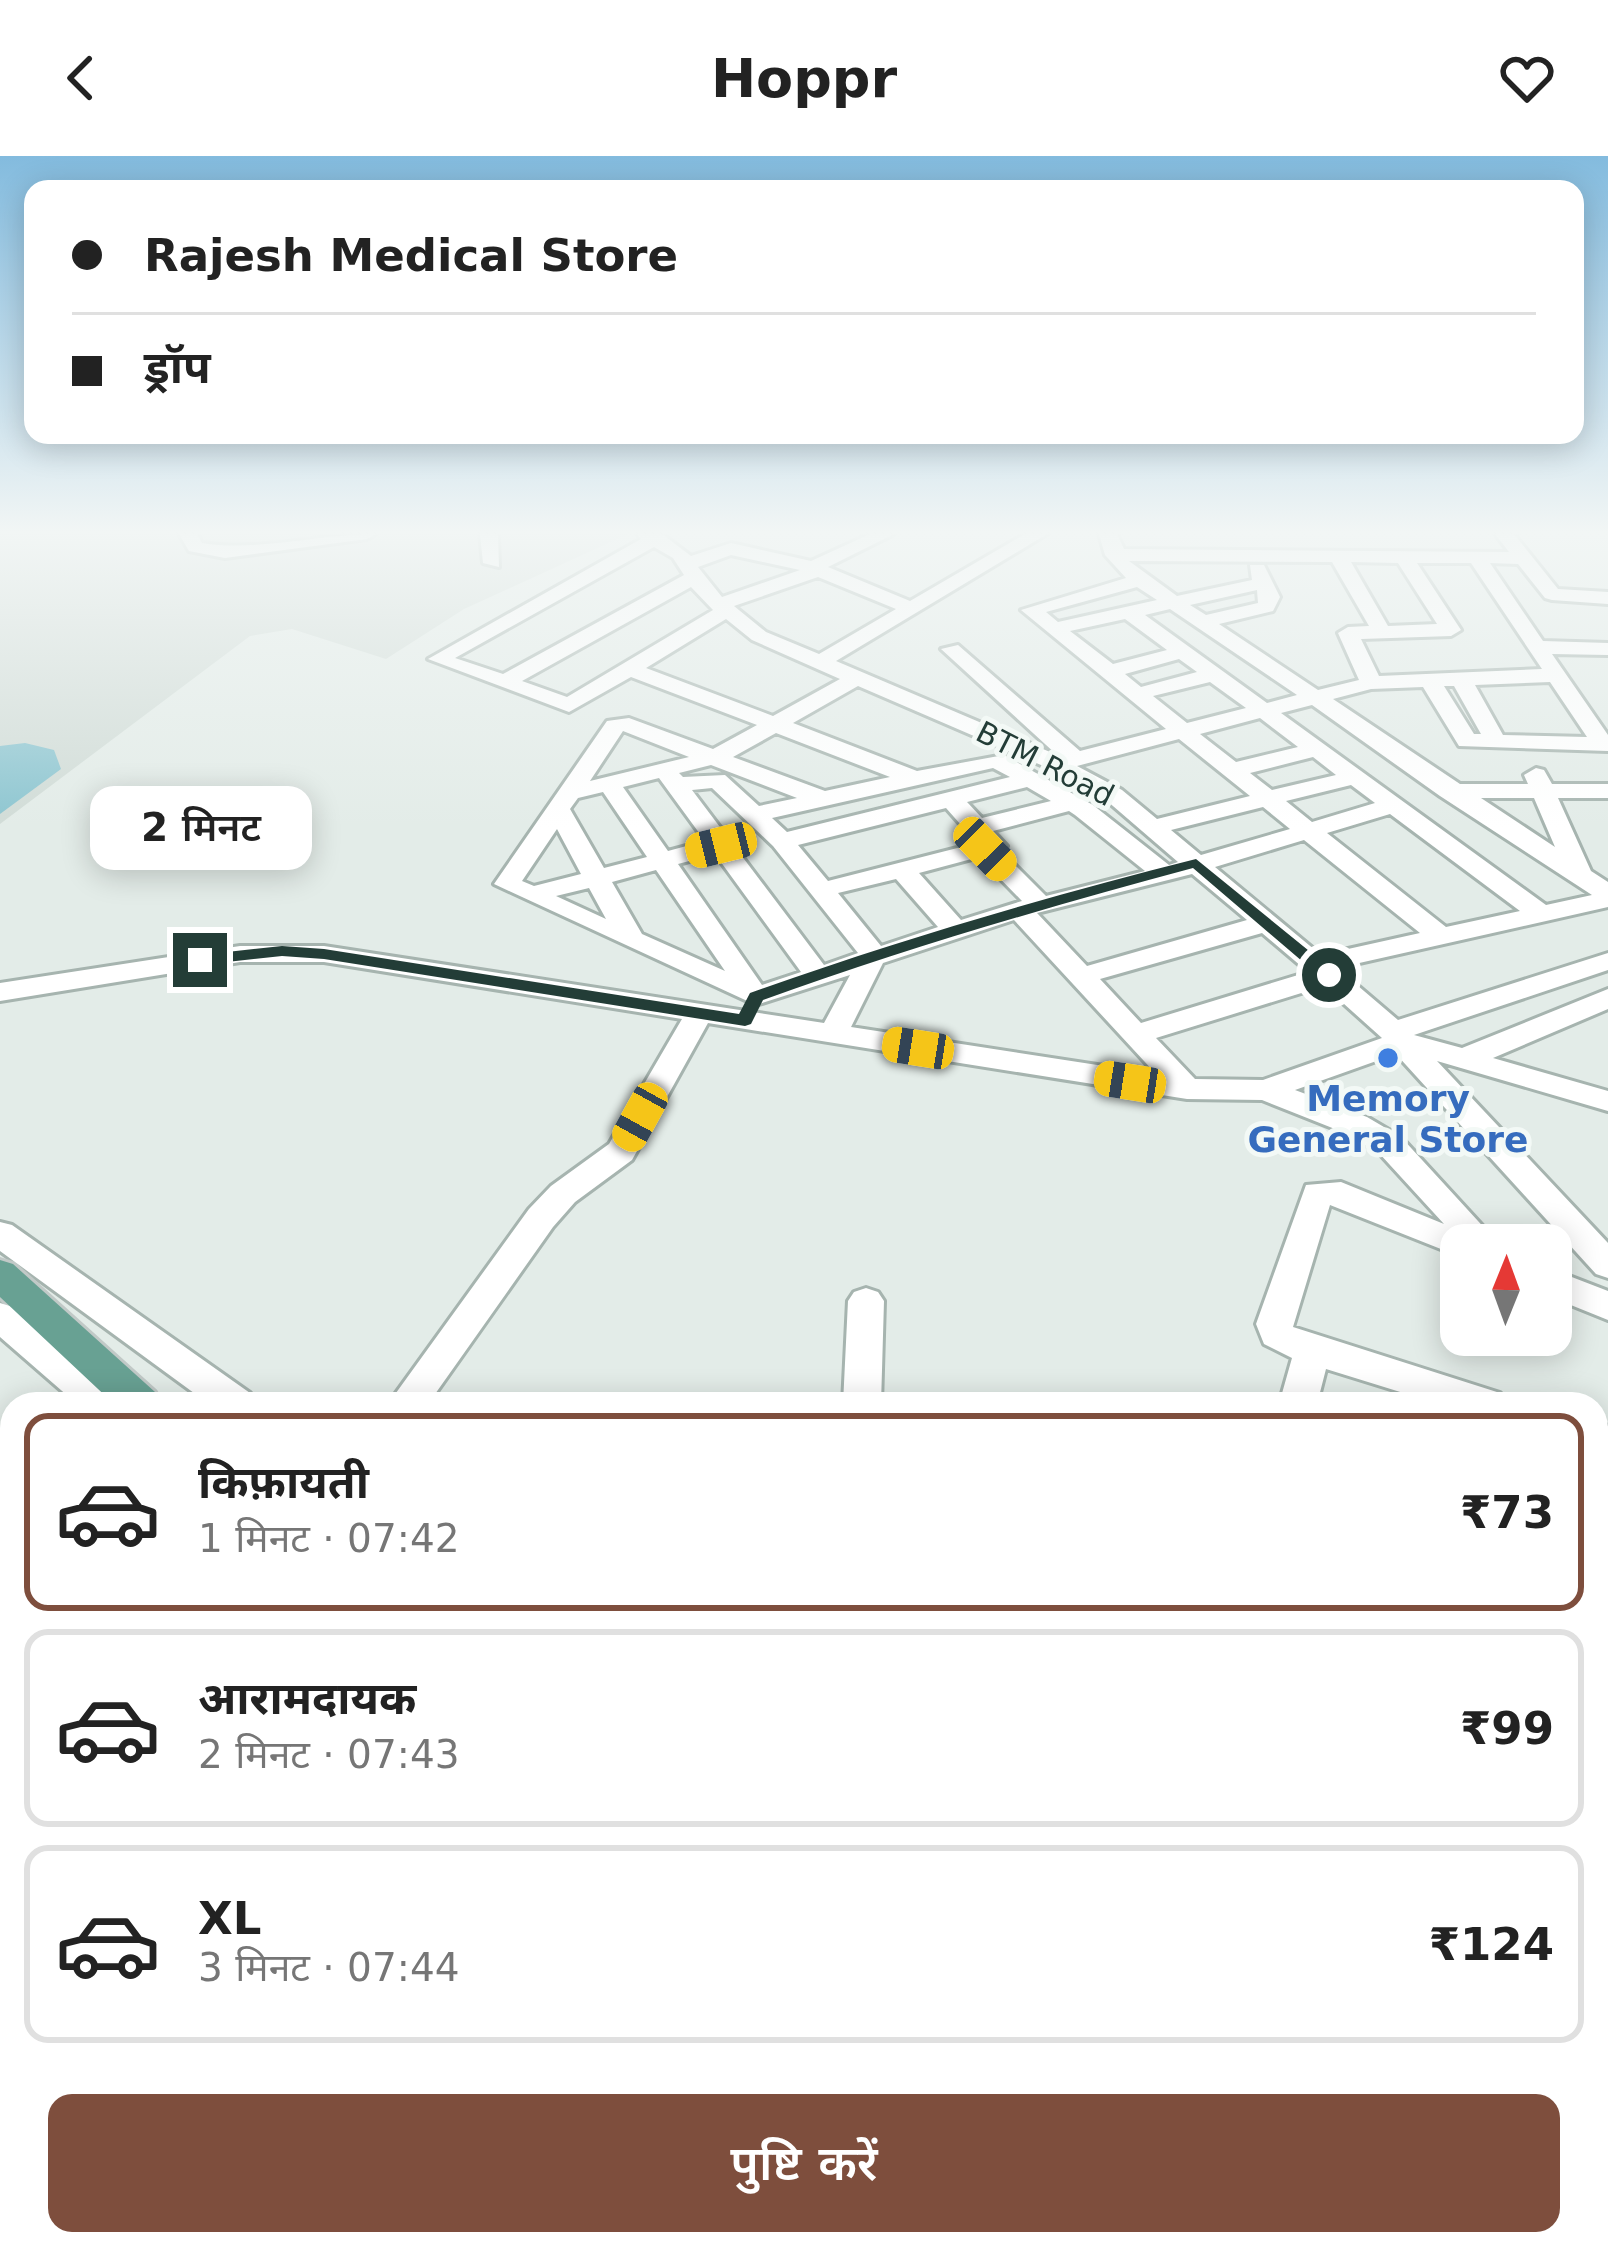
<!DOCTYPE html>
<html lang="hi">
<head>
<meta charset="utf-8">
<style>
	body { margin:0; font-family:"DejaVu Sans","Noto Sans Devanagari",sans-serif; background:#f2f2f2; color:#222; height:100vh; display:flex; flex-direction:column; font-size:45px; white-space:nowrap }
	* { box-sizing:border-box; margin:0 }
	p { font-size:39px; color:#767676 }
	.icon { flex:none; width:66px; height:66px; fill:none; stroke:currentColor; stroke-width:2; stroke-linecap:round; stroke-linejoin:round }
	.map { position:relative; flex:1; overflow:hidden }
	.drawer { position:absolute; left:0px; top:1236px; width:1608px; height:864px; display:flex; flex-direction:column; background:#fff; border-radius:36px 36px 0 0; box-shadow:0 6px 30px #0003 }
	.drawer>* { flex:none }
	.hud { position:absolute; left:24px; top:24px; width:1560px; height:264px; border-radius:24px; box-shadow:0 6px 30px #0003; display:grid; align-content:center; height:264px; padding:0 48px; background:#fff }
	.needle { width:78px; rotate:1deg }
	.fabs { position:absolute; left:1440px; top:1068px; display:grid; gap:24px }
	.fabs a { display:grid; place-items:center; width:132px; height:132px; border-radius:24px; background:#fff; box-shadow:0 6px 30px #0003; font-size:60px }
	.end { position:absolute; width:54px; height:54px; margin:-27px; border:15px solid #233d37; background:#fff; box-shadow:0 0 0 6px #fff }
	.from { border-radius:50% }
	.bubble { position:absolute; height:84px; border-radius:24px; background:#fff; box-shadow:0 6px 30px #0003; font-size:39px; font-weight:600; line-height:84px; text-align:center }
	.car { position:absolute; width:36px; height:72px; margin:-36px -18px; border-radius:15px; box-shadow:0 0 9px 3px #0007; background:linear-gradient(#f5c518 24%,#345 0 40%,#f5c518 0 76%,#345 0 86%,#f5c518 0) }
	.hud b { display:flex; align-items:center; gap:42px; height:114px; font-size:45px }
	.hud b+b { border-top:3px solid #e0e0e0 }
	.hud i { width:30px; height:30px; background:#222 }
	ul { padding:21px 0 0; list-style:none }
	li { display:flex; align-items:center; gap:36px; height:198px; margin:0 24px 18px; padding:0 24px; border:6px solid #e0e0e0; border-radius:24px }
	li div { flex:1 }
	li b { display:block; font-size:45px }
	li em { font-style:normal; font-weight:600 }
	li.selected { border-color:#7e4e3d }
	li>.icon { width:108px; height:108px; stroke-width:1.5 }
	.primary-button { display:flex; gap:24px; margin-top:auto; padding:24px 48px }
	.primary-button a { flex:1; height:138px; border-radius:24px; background:#7e4e3d; color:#fff; font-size:48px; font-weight:600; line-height:138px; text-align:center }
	header { display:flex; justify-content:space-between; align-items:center; height:156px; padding:0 48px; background:#fff; font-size:54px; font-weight:600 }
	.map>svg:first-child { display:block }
	.built { fill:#d1dcd7 }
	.water { fill:#8cc5d0 }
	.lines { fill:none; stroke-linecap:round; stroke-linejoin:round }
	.minor-casing { stroke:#a6b4af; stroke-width:6 }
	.major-casing { stroke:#c1c9c7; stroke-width:6 }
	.minor { fill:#fff; fill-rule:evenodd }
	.major { fill:#68a193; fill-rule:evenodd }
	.route { fill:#233d37 }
	.shop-dot { fill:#3f7fe0; stroke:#f3f9f6; stroke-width:4.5 }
	.labels { text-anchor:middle; stroke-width:10; stroke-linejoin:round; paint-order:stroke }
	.far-street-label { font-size:30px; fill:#233d37; stroke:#f3f9f6 }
	.shop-label { font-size:36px; font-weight:bold; fill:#366cbe; stroke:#f3f9f6 }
</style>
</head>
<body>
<header><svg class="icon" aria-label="back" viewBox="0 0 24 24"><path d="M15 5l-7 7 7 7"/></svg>Hoppr<svg class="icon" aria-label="heart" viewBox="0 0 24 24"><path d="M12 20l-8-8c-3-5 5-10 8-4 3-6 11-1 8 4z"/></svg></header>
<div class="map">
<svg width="1608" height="2100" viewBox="0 0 1608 2100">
	<rect width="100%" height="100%" fill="#e3ece8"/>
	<path class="built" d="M0,378H628L464,453L386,503L292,473L250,480L0,668Z"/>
	<path class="water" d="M25,587L54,594L61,613L0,658V590Z"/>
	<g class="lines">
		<defs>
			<path id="minor" d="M179,378H197L202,387C255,396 321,378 376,378L367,383L225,402L189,395Z
				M480,378H498L499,411L483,407Z
				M637,378H662L691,400L731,387L811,405L870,378H894L828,411L910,445L1025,378H1047L836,505L1057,599L941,493L958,489L1080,595L1166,573L1021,454L1126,422L1105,399L1099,378H1117L1124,393L1509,396L1495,378H1514L1558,433L1608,436V448L1552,444L1545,442L1518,408L1490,407L1543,485L1608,487V499L1552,498L1608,579V595L1459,590L1423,531L1371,533L1333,543L1460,628H1528L1524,619L1536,612L1544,614L1552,628H1608V642H1558L1591,715L1608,726V751L1337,812L1398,864L1608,797V814L1414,879L1462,892L1608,833V853L1493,902L1608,935V955L1437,905L1608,1087V1122L1596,1118L1396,898L1295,934L1367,961L1401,981L1500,1089H1461V1101L1330,1049L1293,1171L1500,1237L1506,1248H1439L1326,1213L1317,1248H1279L1292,1202L1264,1188L1256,1168L1306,1029L1341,1026L1444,1068L1379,997L1345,977L1262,944L1187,943L708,867L632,1004L575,1046L553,1071L428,1248H388L529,1053L551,1030L609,988L682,863L324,806H240L0,845V827L240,790H324L824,867L850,819L756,849L494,728L607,565L629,562L713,593L757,569L631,521L569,556L428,503L641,383ZM654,391L673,402L684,419L503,518L455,502ZM731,399L800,414L722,441L698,411ZM1129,405L1332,406L1369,470L1348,471L1338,477L1359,524L1318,534L1219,468L1273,455L1280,441L1264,409H1250L1252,424L1177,440ZM1351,406L1398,407L1437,468L1388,470ZM1417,407H1471L1542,513L1379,520L1361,483L1451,480L1461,474ZM818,421L896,453L819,498L766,476L734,450ZM691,431L713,454L567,541L522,525ZM1137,431L1157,444L1058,466L1046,456ZM1257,434L1258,447L1206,459L1190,449ZM1170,453L1297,539L1267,547L1145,459ZM726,463L752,484L840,523L773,560L646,512ZM1125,463L1167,494L1113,508L1070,475ZM1179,503L1197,516L1141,531L1125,518ZM1210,526L1246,552L1187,567L1153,540ZM1550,526L1587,581L1503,579L1475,529ZM858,530L1041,609L1106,644L1178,706L1169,709L1093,649L1004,599L917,615L793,567ZM1444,530H1454L1481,578H1474ZM1312,549L1440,640L1592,739L1546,749L1281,557ZM1260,562L1298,591L1236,606L1200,578ZM623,575L689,601L590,625ZM776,577L890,621L825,635L733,601ZM1179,583L1250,640L1157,663L1122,634L1077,610ZM1313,601L1336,619L1272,634L1250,617ZM711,609L797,642L759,650L725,619L683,621L679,617ZM993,612L1010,621L787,676L772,662ZM659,622L705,685L668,695L623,631ZM1351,629L1375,647L1312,666L1286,645ZM1027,631L1051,645L982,662L967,646ZM712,632L773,690L858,797L824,809L692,634ZM603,636L647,701L604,712L570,653L578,642ZM1481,642H1534L1555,691ZM1263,651L1290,673L1201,699L1171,674ZM946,652L977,687L828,725L798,689ZM1069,655L1075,659L1145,715L1046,740L1002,696L1007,690L993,675ZM1390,658L1520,755L1446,771L1327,677ZM557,673L581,718L534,730L522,725ZM1304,684L1420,777L1321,799L1215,711ZM715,698L801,816L762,829L678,708ZM979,701L1022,745L961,764L919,717ZM656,714L725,815L642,778L612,726ZM1192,718L1247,764L1087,810L1037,757ZM896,723L938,771L881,790L838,737ZM589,732L606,763L556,740ZM1014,764L1156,918L851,871L883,807ZM1262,777L1308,816L1141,867L1100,823ZM1324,830L1382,882L1263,924L1195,923L1156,882Z
				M0,1066L12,1069L250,1237L256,1248H209L0,1095Z
				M1551,1113L1608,1135V1164L1551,1141Z
				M866,1132L878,1136L884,1145L881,1248H843L848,1145L854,1136Z
				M0,1147L13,1151L116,1237L122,1248H77L0,1181Z
				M1596,1266L1608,1270V1302L1596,1298Z
				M1596,1390L1608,1394V1430L1596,1426Z
				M0,1932L12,1934V1988L0,1984Z
				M465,2088H562L567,2100H470Z"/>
			<path id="major" d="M0,1104L13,1108L155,1236L161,1248H114L0,1141Z
				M1240,2088H1311L1316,2100H1245Z"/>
		</defs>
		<use href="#minor" class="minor-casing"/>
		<use href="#major" class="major-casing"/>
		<use href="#minor" class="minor"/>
		<use href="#major" class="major"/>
	</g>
	<linearGradient id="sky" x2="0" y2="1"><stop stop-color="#83bbde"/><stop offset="0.56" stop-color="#f2f6f5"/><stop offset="1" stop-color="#f2f6f5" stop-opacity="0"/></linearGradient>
	<rect width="1608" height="672" fill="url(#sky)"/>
	<path class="route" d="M1196,703L1335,816V823H1323L1193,712C1048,751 904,793 763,844L751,868L745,870L324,803L282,800L200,809L191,804L200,799L282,790L324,793L739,858L750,837C896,785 1045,741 1196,703Z"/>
	<circle class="shop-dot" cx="1388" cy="902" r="12"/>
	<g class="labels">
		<g class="far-street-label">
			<text transform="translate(1045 608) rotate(27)" y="10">BTM Road</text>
		</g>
		<g class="shop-label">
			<text x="1388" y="955">Memory<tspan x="1388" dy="41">General Store</tspan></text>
		</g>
	</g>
</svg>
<div class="fabs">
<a><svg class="needle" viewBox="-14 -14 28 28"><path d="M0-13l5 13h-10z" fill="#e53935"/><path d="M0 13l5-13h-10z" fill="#767676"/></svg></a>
</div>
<i class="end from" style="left:1329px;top:819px"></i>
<i class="end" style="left:200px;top:804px"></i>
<div class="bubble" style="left:90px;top:630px;width:222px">2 मिनट</div>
<i class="car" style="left:721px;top:689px;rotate:256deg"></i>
<i class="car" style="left:985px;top:693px;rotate:136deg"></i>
<i class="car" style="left:918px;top:892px;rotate:279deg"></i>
<i class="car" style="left:1130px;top:926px;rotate:279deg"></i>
<i class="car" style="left:640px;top:961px;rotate:209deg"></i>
<div class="hud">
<b><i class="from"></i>Rajesh Medical Store</b>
<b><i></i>ड्रॉप</b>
</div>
<section class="drawer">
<ul>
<li class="selected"><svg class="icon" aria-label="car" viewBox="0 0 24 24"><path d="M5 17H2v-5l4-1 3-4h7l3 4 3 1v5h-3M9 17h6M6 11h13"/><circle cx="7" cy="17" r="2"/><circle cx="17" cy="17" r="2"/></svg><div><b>किफ़ायती</b><p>1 मिनट · 07:42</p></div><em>₹73</em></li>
<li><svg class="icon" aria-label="car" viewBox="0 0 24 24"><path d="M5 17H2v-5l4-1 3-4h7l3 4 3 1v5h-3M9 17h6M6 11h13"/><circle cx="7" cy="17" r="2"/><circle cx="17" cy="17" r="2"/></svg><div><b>आरामदायक</b><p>2 मिनट · 07:43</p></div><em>₹99</em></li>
<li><svg class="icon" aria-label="car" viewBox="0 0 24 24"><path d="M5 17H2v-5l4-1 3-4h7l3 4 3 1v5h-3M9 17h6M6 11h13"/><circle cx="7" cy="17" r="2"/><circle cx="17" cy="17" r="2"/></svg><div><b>XL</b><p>3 मिनट · 07:44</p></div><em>₹124</em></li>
</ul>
<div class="primary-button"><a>पुष्टि करें</a></div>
</section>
</div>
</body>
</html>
